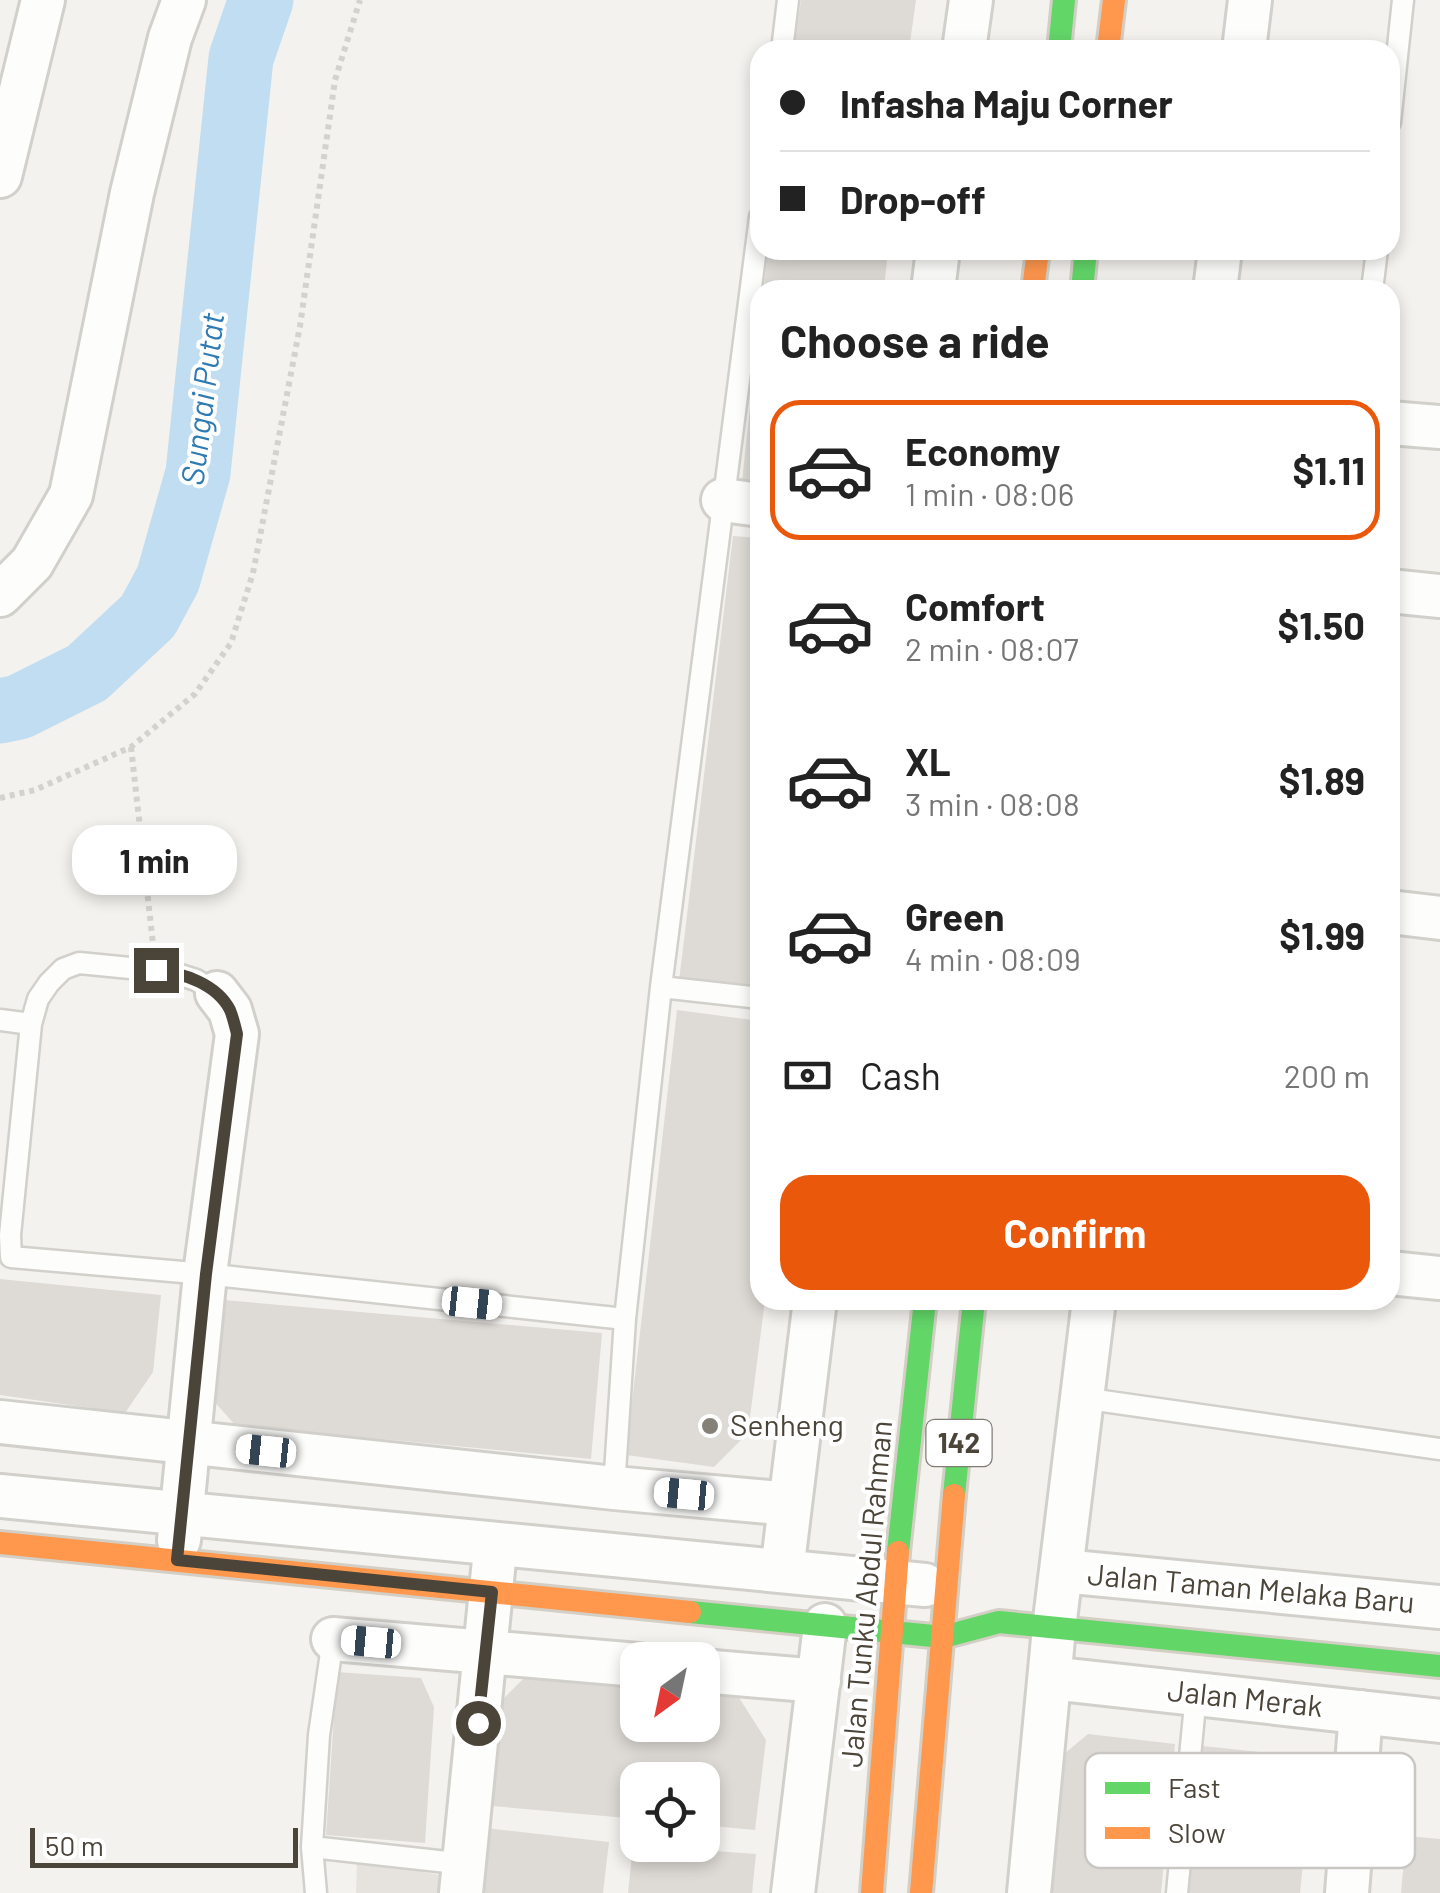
<!DOCTYPE html>
<html lang="en">
<head>
<meta charset="utf-8">
<style>
	body { margin:0; font-family:Barlow,sans-serif; background:#f6f6f6; color:#222; height:100vh; display:flex; flex-direction:column; font-size:38px; white-space:nowrap }
	* { box-sizing:border-box; margin:0 }
	p { font-size:32px; color:#767676 }
	.icon { flex:none; width:55px; height:55px; fill:none; stroke:currentColor; stroke-width:2; stroke-linecap:round; stroke-linejoin:round }
	.map { position:relative; flex:1; overflow:hidden }
	.side { position:absolute; left:750px; top:280px; width:650px; height:1030px; display:flex; flex-direction:column; background:#fff; border-radius:30px; box-shadow:0 5px 15px #0003 }
	.side>* { flex:none }
	.top-card { position:absolute; left:750px; top:40px; width:650px; height:220px; border-radius:30px; box-shadow:0 5px 15px #0003; display:grid; align-content:center; height:220px; padding:0 30px; background:#fff }
	.needle { width:65px; rotate:213deg }
	.fabs { position:absolute; left:620px; top:1642px; display:grid; gap:20px }
	.fabs a { display:grid; place-items:center; width:100px; height:100px; border-radius:20px; background:#fff; box-shadow:0 5px 15px #0003; font-size:50px }
	.scale { position:absolute; left:30px; bottom:25px; width:268px; box-sizing:border-box; padding-left:10px; border:5px solid #4b4439; border-top:0; font-size:28px; line-height:35px; white-space:nowrap; color:#4b4439; -webkit-text-stroke:8px #fff; paint-order:stroke }
	.end { position:absolute; width:45px; height:45px; margin:-22px; border:12px solid #4b4439; background:#fff; box-shadow:0 0 0 5px #fff }
	.from { border-radius:50% }
	.bubble { position:absolute; height:70px; border-radius:30px; background:#fff; box-shadow:0 5px 15px #0003; font-size:32px; font-weight:700; line-height:70px; text-align:center }
	.car { position:absolute; width:30px; height:60px; margin:-30px -15px; border-radius:12px; box-shadow:0 0 8px 2px #0007; background:linear-gradient(#fff 24%,#345 0 40%,#fff 0 76%,#345 0 86%,#fff 0) }
	.top-card b { display:flex; align-items:center; gap:35px; height:95px; font-size:38px }
	.top-card b+b { border-top:2px solid #e0e0e0 }
	.top-card i { width:25px; height:25px; background:#222 }
	ul { padding:0; list-style:none }
	li { display:flex; align-items:center; gap:30px; height:140px; margin:0 20px 15px; padding:0 10px; border:5px solid transparent; border-radius:30px }
	li div { flex:1 }
	li b { display:block; font-size:38px }
	li em { font-style:normal; font-weight:700 }
	li.current { border-color:#ea580c }
	li>.icon { width:90px; height:90px; stroke-width:1.5 }
	h2 { padding:0 30px; font-size:45px; line-height:120px }
	.pay { display:flex; align-items:center; gap:25px; height:110px; padding:0 30px; font-size:38px }
	.pay p { margin-inline-start:auto }
	.primary-button { display:flex; gap:20px; margin-top:auto; padding:20px 30px }
	.primary-button a { flex:1; height:115px; border-radius:30px; background:#ea580c; color:#fff; font-size:40px; font-weight:700; line-height:115px; text-align:center }
	.map>svg:first-child { display:block }
	.parking { fill:#e6e3df }
	.lines { fill:none; stroke-linecap:round; stroke-linejoin:round }
	.river { stroke:#c0ddf1; stroke-width:65 }
	.building { fill:#dedbd6 }
	.lane-casing { stroke:#d2d0cb; stroke-width:25 }
	.street-casing { stroke:#d2d0cb; stroke-width:48 }
	.fast-casing { stroke:#d3cfc5; stroke-width:28 }
	.slow-casing { stroke:#d3cfc5; stroke-width:28 }
	.path { stroke:#d3d2cc; stroke-width:6; stroke-dasharray:5 5; stroke-linecap:butt }
	.lane { stroke:#fdfdfc; stroke-width:20 }
	.street { stroke:#fdfdfc; stroke-width:42 }
	.fast { stroke:#63d668; stroke-width:22 }
	.slow { stroke:#ff974d; stroke-width:22 }
	.route { stroke:#4b4439; stroke-width:12 }
	.poi-dot { fill:#868178; stroke:#fff; stroke-width:4 }
	.labels { text-anchor:middle; stroke-width:8; stroke-linejoin:round; paint-order:stroke }
	.shield { fill:#fff; stroke:#817c74; stroke-width:2.5 }
	.shield-label { font-size:28px; font-weight:bold; fill:#4b4439 }
	.poi-label { font-size:30px; fill:#4b4439; stroke:#fff; text-anchor:start }
	.street-label { font-size:30px; fill:#4b4439; stroke:#fff }
	.water-label { font-size:32px; font-style:italic; fill:#2e7ab2; stroke:#fff }
	.key { fill:#fff; stroke:#c9c7c4; stroke-width:2.5 }
	.key-label { font-size:28px; fill:#4b4439 }
</style>
</head>
<body>
<div class="map">
<svg width="1440" height="1893" viewBox="0 0 1440 1893">
	<rect width="100%" height="100%" fill="#f4f2ee"/>
	<path class="parking" d="M357,1861L446,1876L444,1893H356Z"/>
	<g class="lines">
		<path class="river" d="M0,711L19,707L87,673L148,616L168,579L198,473L241,58L261,0"/>
	</g>
	<path class="building" d="M801,0H916L909,50H794Z
		M768,250H888L884,290H764Z
		M757,343H760V483L742,481Z
		M733,536L760,538V989L679,981Z
		M677,1010L760,1021V1300H765L748,1433L714,1467L626,1455Z
		M0,1279L161,1295L153,1372L125,1413L0,1395Z
		M223,1300L602,1333L591,1459L235,1425L213,1400Z
		M337,1672L421,1678L434,1707L425,1843L326,1835Z
		M527,1675L638,1685V1725H702V1690L736,1693L766,1740L755,1830L702,1825V1780H638V1819L492,1806L500,1702Z
		M1088,1734L1175,1744L1161,1893H1042L1052,1764Z
		M1193,1745L1289,1755L1311,1784L1300,1893H1180Z
		M485,1828L609,1842L603,1893H478Z
		M1406,1836L1440,1839V1893H1401Z
		M633,1845L756,1854L752,1893H628Z"/>
	<g class="lines">
		<defs>
			<path id="lane" d="M782,50L788,0
				M1390,122L1403,0
				M1372,290L1377,250
				M661,987L760,998
				M217,993L196,980L171,972L79,963L63,969L49,983L38,999L31,1024L10,1235L11,1257L205,1274L625,1319
				M0,1020L31,1024
				M1082,1398L1440,1449
				M614,1488L625,1319L661,987L760,217
				M312,1847L465,1864
				M316,1893L312,1847L319,1735L333,1639
				M1177,1893L1196,1694"/>
			<path id="street" d="M964,50L971,0
				M1244,50L1250,0
				M0,176L43,0
				M933,290L938,250
				M1215,290L1220,250
				M1390,423L1440,427
				M723,500L760,505
				M1390,591L1440,596
				M0,595L32,563L71,495L132,193L170,38L184,0
				M1390,912L1440,918
				M1390,1273L1440,1278
				M0,1422L614,1488L790,1504
				M0,1496L925,1585
				M179,1540L205,1274L237,1034L230,1010L217,993
				M782,1571L815,1300
				M1062,1571L1440,1607
				M333,1639L638,1665
				M702,1671L819,1681
				M1050,1678L1440,1721
				M461,1893L494,1560
				M793,1893L825,1625
				M1029,1893L1054,1628L1094,1300
				M1347,1893L1361,1712"/>
			<path id="fast" d="M1059,50L1064,0
				M1082,290L1086,250
				M954,1495L974,1300
				M898,1552L925,1300
				M690,1612L943,1637L999,1622L1440,1666"/>
			<path id="slow" d="M1108,50L1114,0
				M1033,290L1038,250
				M0,1543L690,1612
				M872,1893L898,1552
				M921,1893L954,1495"/>
		</defs>
		<use href="#lane" class="lane-casing"/>
		<use href="#street" class="street-casing"/>
		<use href="#fast" class="fast-casing"/>
		<use href="#slow" class="slow-casing"/>
		<path class="path" d="M131,747L153,944
			M0,798L35,790L131,747L195,694L231,643L253,573L300,326L335,80L360,0"/>
		<use href="#lane" class="lane"/>
		<use href="#street" class="street"/>
		<use href="#fast" class="fast"/>
		<use href="#slow" class="slow"/>
	</g>
	<g class="lines">
		<path class="route" d="M156,970C183,973 217,984 230,1010C233,1017 235,1026 237,1034L206,1274L177,1560L492,1592L478,1723"/>
	</g>
	<circle class="poi-dot" cx="710" cy="1426" r="10"/>
	<g class="labels">
		<rect class="shield" x="926.5" y="1420" width="65" height="46" rx="8"/>
		<g class="shield-label">
			<text x="959" y="1453">142</text>
		</g>
		<g class="poi-label">
			<text x="730" y="1436">Senheng</text>
		</g>
		<g class="street-label">
			<text transform="translate(1251 1589) rotate(5)" y="10">Jalan Taman Melaka Baru</text>
			<text transform="translate(867 1594) rotate(-85)" y="10">Jalan Tunku Abdul Rahman</text>
			<text transform="translate(1245 1699) rotate(6)" y="10">Jalan Merak</text>
		</g>
		<g class="water-label">
			<text transform="translate(203 399) rotate(-83)" y="11">Sungai Putat</text>
		</g>
	</g>
	<rect x="1085" y="1753" width="330" height="115" rx="15" class="key"/>
	<rect x="1105" y="1782" width="45" height="12" fill="#63d668"/>
	<rect x="1105" y="1827" width="45" height="12" fill="#ff974d"/>
	<g class="key-label">
		<text x="1168" y="1798">Fast</text>
		<text x="1168" y="1843">Slow</text>
	</g>
</svg>
<div class="fabs">
<a><svg class="needle" viewBox="-14 -14 28 28"><path d="M0-13l5 13h-10z" fill="#e53935"/><path d="M0 13l5-13h-10z" fill="#767676"/></svg></a>
<a><svg class="icon" aria-label="locate" viewBox="0 0 24 24"><circle cx="12" cy="12" r="6"/><path d="M12 2v4M12 18v4M2 12h4M18 12h4"/></svg></a>
</div>
<div class="scale">50 m</div>
<i class="end from" style="left:478px;top:1723px"></i>
<i class="end" style="left:156px;top:970px"></i>
<div class="bubble" style="left:72px;top:825px;width:165px">1 min</div>
<i class="car" style="left:472px;top:1303px;rotate:96deg"></i>
<i class="car" style="left:266px;top:1451px;rotate:276deg"></i>
<i class="car" style="left:684px;top:1494px;rotate:275deg"></i>
<i class="car" style="left:371px;top:1642px;rotate:275deg"></i>
<div class="top-card">
<b><i class="from"></i>Infasha Maju Corner</b>
<b><i></i>Drop-off</b>
</div>
<section class="side">
<h2>Choose a ride</h2>
<ul>
<li class="current"><svg class="icon" aria-label="car" viewBox="0 0 24 24"><path d="M5 17H2v-5l4-1 3-4h7l3 4 3 1v5h-3M9 17h6M6 11h13"/><circle cx="7" cy="17" r="2"/><circle cx="17" cy="17" r="2"/></svg><div><b>Economy</b><p>1 min · 08:06</p></div><em>$1.11</em></li>
<li><svg class="icon" aria-label="car" viewBox="0 0 24 24"><path d="M5 17H2v-5l4-1 3-4h7l3 4 3 1v5h-3M9 17h6M6 11h13"/><circle cx="7" cy="17" r="2"/><circle cx="17" cy="17" r="2"/></svg><div><b>Comfort</b><p>2 min · 08:07</p></div><em>$1.50</em></li>
<li><svg class="icon" aria-label="car" viewBox="0 0 24 24"><path d="M5 17H2v-5l4-1 3-4h7l3 4 3 1v5h-3M9 17h6M6 11h13"/><circle cx="7" cy="17" r="2"/><circle cx="17" cy="17" r="2"/></svg><div><b>XL</b><p>3 min · 08:08</p></div><em>$1.89</em></li>
<li><svg class="icon" aria-label="car" viewBox="0 0 24 24"><path d="M5 17H2v-5l4-1 3-4h7l3 4 3 1v5h-3M9 17h6M6 11h13"/><circle cx="7" cy="17" r="2"/><circle cx="17" cy="17" r="2"/></svg><div><b>Green</b><p>4 min · 08:09</p></div><em>$1.99</em></li>
</ul>
<div class="pay"><svg class="icon" aria-label="cash" viewBox="0 0 24 24"><path d="M3 7h18v10H3z"/><circle cx="12" cy="12" r="2"/></svg>Cash<p>200 m</p></div>
<div class="primary-button"><a>Confirm</a></div>
</section>
</div>
</body>
</html>
